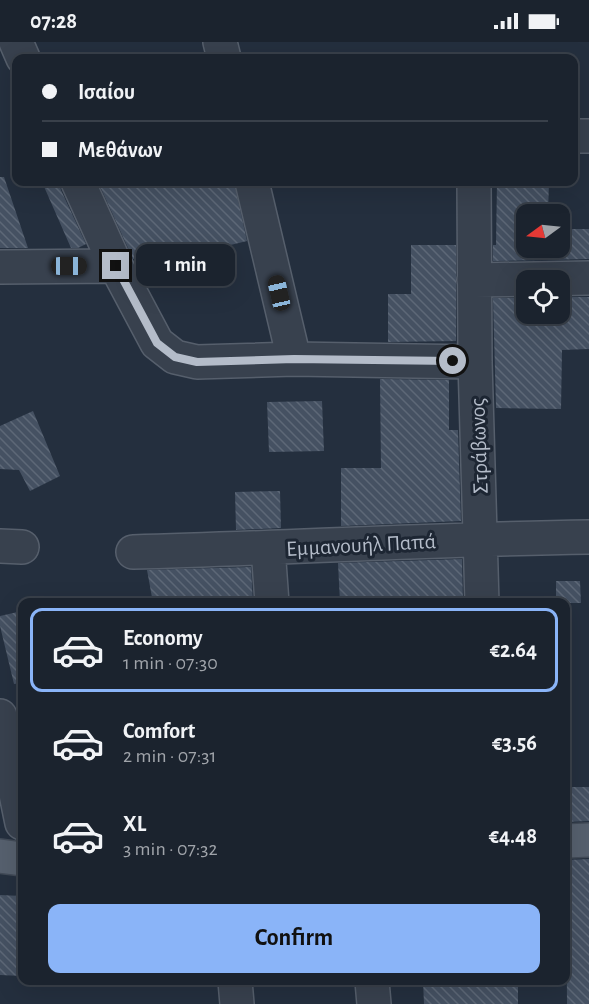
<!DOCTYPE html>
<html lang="en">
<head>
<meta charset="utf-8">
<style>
	body { margin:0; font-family:"Alegreya Sans",sans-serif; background:#242b36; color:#f1f3f6; height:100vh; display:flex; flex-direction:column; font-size:22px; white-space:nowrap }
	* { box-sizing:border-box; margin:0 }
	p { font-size:20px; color:#a0a4aa }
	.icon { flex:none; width:33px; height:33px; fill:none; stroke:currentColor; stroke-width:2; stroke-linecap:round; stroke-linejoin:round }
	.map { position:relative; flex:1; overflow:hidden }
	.side { position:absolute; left:18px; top:556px; width:552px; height:387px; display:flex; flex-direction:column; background:#1b232e; border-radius:12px; box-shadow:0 6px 24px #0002,0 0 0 2px #39404a }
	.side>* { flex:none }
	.top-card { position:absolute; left:12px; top:12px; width:566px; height:132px; border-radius:12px; box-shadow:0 6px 24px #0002,0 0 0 2px #39404a; display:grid; align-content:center; height:132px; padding:0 30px; background:#1b232e }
	.needle { width:39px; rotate:255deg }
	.tools { position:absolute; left:516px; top:162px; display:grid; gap:12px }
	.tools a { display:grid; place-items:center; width:54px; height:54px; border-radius:12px; background:#1b232e; box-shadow:0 6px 24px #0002,0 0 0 2px #39404a; font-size:30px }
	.end { position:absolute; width:27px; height:27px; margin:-14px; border:8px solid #b4bcc9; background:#111; box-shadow:0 0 0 3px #111 }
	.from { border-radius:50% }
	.bubble { position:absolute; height:42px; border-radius:12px; background:#1b232e; box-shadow:0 6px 24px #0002,0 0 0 2px #39404a; font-size:20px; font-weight:700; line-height:42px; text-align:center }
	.car { position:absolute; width:18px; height:36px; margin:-18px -9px; border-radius:8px; box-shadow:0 0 4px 2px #0007; background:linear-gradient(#222 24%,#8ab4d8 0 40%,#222 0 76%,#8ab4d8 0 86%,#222 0) }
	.top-card b { display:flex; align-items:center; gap:21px; height:57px; font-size:22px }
	.top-card b+b { border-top:2px solid #39404a }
	.top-card i { width:15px; height:15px; background:#f1f3f6 }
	ul { padding:10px 0 0; list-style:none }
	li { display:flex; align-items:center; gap:18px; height:84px; margin:0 12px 9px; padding:0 18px; border:3px solid transparent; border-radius:12px }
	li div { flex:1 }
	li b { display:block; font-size:22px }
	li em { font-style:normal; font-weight:700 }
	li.current { border-color:#8ab4f8 }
	li>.icon { width:54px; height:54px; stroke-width:1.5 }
	.cta { display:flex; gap:12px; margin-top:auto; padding:12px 30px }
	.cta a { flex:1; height:69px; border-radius:12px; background:#8ab4f8; color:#111; font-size:24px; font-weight:700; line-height:69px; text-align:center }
	.status { display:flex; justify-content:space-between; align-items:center; height:42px; padding:0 30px; background:#1b232e; direction:ltr }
	.status svg { height:16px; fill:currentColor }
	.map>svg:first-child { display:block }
	.building { fill:url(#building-back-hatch) }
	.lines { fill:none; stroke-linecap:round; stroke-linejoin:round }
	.minor-casing { stroke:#565f6c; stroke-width:36 }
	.major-casing { stroke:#414a57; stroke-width:36 }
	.minor { stroke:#38414e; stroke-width:33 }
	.major { stroke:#56606e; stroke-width:33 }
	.route { stroke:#b4bcc9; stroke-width:8 }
	.labels { text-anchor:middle; stroke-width:6; stroke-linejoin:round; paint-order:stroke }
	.street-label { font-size:22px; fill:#b4bcc9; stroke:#1d2633 }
</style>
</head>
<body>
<div class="status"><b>07:28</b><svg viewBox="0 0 49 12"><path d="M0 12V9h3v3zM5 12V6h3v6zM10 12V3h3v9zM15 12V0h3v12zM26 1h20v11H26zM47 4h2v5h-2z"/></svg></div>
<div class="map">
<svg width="589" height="962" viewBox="0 0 589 962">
	<defs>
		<pattern id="building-back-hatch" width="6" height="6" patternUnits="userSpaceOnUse" patternTransform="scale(1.5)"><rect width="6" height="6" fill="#455162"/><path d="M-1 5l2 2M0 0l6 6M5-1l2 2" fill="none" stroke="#5d6877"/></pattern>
	</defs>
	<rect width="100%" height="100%" fill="#242f3e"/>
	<path class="building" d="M0,135H4L28,206H0Z
		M42,140H59L61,148L86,202L78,206H71Z
		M98,140H234L247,199L177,216L174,205L146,217H133Z
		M497,140H549L548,172H526V206H560V187H589V217L493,219V203H496Z
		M411,203H456V299L388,300V252H411Z
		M560,255H589V307L562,308L561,367L496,366L493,256H526V272H560Z
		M380,337L449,338V388H458L461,479L341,484V426H381Z
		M322,359L324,409L269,410L267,360Z
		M33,369L60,434L30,449L19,428L0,427V384Z
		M280,449L281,486L236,488L235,450Z
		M462,517L463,561H340L338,521Z
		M251,525L253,561H153L147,528Z
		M556,539H580L581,561H556Z
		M22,569V641L14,642L0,584V574Z
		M566,745H589V779L566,780Z
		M589,817V962H567L566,818Z
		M0,853L22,854V934L0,933Z
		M423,939H518V962H424Z"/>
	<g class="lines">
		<defs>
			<path id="minor" d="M16,0L23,16
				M220,0L224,16
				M573,94H589
				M78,140L116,224L157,301L175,315L197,320L294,317L475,320
				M252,140L294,317
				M474,140L475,320L482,561
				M0,225L116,224
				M474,238L589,236
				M0,504L22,505
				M268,506L272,561
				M133,510C285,506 437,497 589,495
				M0,674L22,781
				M235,939L237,962
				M372,939L374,962"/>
			<path id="major" d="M566,799L589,798
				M0,814L22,817"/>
		</defs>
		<use href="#minor" class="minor-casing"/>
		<use href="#major" class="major-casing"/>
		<use href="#minor" class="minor"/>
		<use href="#major" class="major"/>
	</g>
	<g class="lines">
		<path class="route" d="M116,224L157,301L175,315L197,320L294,317L453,319"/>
	</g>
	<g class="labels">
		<g class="street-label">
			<text transform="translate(478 404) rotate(-92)" y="8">Στράβωνος</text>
			<text transform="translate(361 502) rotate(-3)" y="8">Εμμανουήλ Παπά</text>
		</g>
	</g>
</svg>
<div class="tools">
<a><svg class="needle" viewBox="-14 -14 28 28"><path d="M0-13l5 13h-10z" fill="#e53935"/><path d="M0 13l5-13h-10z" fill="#a0a4aa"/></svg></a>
<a><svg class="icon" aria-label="locate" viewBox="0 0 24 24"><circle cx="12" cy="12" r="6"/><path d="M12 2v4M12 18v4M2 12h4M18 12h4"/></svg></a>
</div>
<i class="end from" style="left:453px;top:319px"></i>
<i class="end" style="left:116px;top:224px"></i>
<div class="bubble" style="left:136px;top:202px;width:99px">1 min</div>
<i class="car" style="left:69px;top:224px;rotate:90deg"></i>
<i class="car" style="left:279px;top:251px;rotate:347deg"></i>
<div class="top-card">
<b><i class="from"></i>Ισαίου</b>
<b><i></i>Μεθάνων</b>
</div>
<section class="side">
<ul>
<li class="current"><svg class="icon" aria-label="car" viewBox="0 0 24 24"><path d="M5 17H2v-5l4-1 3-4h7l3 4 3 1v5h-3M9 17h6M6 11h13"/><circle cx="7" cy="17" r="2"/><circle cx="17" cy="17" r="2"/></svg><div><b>Economy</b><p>1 min · 07:30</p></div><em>€2.64</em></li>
<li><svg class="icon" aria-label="car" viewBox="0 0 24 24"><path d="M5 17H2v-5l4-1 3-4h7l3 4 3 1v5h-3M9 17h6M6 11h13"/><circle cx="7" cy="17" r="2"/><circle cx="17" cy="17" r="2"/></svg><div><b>Comfort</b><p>2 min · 07:31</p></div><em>€3.56</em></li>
<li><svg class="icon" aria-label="car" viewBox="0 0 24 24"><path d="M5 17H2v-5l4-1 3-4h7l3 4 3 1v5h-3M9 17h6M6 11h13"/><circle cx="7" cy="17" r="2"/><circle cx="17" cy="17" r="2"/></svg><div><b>XL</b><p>3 min · 07:32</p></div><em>€4.48</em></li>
</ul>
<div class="cta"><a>Confirm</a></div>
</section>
</div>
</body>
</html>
